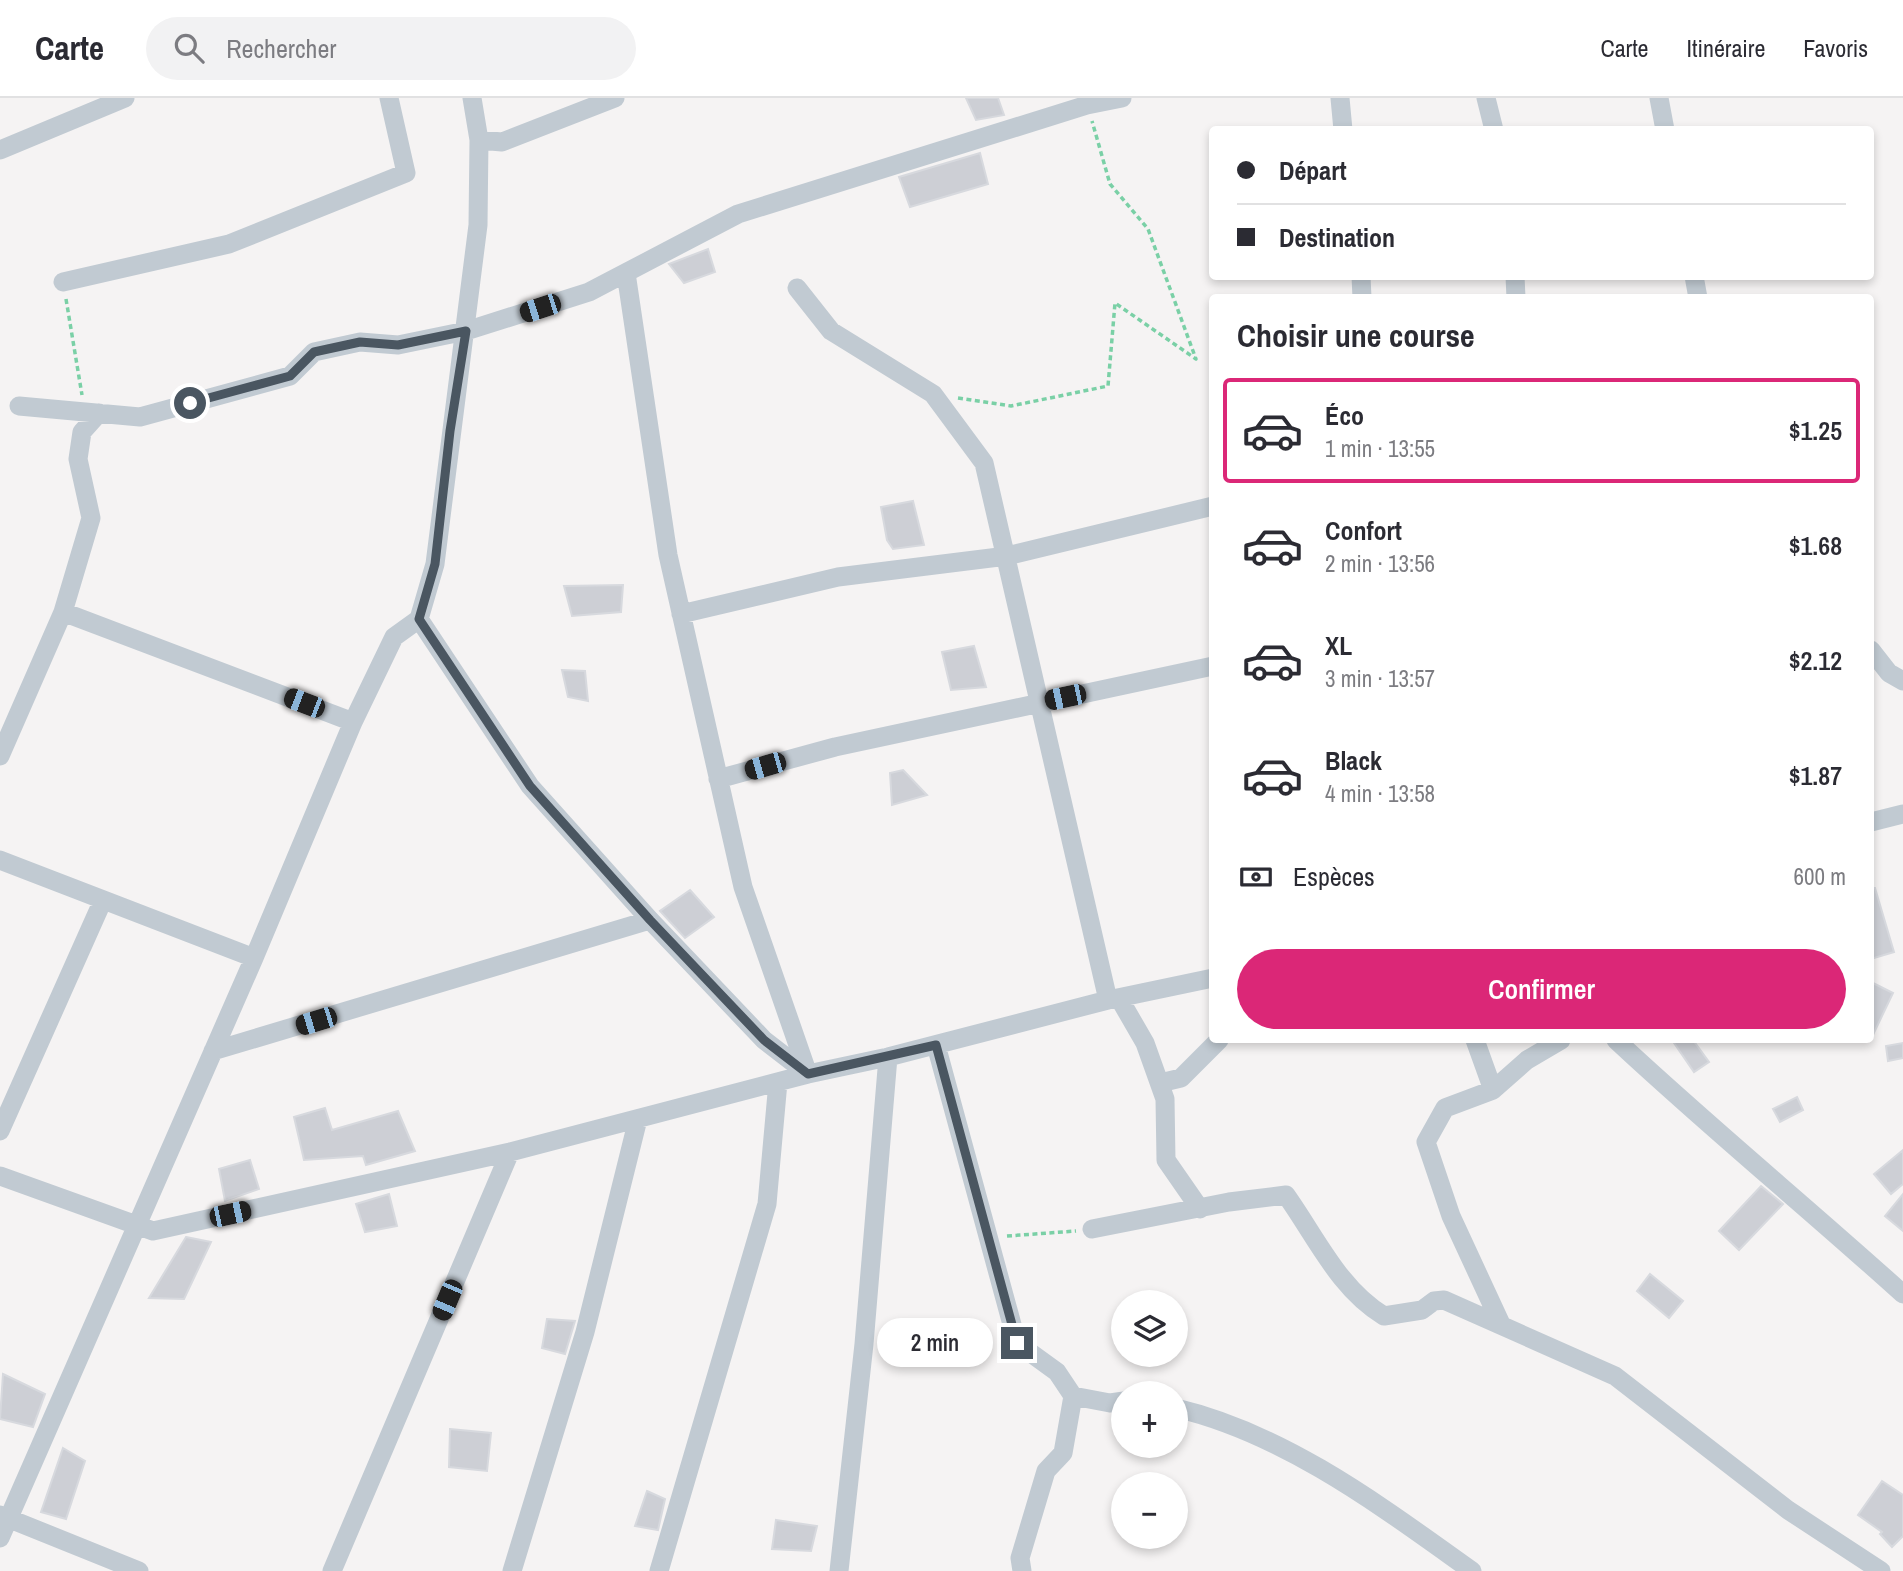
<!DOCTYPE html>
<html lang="fr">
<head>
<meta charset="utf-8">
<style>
	body { margin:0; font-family:"Archivo Narrow",sans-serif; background:#f2f2f3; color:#2b2b33; height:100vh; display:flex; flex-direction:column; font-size:26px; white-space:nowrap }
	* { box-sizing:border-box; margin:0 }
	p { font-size:23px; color:#7c7c81 }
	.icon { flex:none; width:38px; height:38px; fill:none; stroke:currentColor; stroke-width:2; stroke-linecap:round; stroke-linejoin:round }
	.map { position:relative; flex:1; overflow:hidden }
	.drawer { position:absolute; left:1209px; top:196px; width:665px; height:749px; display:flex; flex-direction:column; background:#fff; border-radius:7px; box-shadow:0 4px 10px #0003 }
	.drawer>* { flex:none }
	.hud { position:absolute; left:1209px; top:28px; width:665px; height:154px; border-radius:7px; box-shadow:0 4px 10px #0003; display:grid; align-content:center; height:154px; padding:0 28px; background:#fff }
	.controls { position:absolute; left:1111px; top:1192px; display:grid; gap:14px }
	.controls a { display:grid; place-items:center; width:77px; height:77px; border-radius:50%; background:#fff; box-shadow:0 4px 10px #0003; font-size:35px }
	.end { position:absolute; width:32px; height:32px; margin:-16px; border:9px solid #4a5661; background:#fff; box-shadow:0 0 0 4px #fff }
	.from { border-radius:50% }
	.bubble { position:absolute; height:49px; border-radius:24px; background:#fff; box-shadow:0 4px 10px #0003; font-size:23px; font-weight:600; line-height:49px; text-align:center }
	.car { position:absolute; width:21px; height:42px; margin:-21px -10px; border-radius:9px; box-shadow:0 0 5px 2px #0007; background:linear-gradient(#222 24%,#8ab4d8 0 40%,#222 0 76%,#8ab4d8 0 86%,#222 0) }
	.hud b { display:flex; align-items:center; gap:24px; height:66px; font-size:26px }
	.hud b+b { border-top:2px solid #e1e1e2 }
	.hud i { width:18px; height:18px; background:#2b2b33 }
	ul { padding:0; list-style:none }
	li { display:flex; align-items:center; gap:21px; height:105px; margin:0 14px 10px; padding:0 14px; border:4px solid transparent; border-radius:7px }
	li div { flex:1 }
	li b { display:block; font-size:26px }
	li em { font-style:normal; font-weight:600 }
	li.current { border-color:#db2777 }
	li>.icon { width:63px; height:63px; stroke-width:1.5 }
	h2 { padding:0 28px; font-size:32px; line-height:84px }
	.pay { display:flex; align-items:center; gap:18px; height:77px; padding:0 28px; font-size:26px }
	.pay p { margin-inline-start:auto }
	.action { display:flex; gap:14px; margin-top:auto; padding:14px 28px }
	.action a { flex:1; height:80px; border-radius:42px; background:#db2777; color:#fff; font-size:28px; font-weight:600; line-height:80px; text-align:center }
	header { display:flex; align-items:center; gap:42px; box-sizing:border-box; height:98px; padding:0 35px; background:#fff; border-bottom:2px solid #e1e1e2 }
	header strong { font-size:33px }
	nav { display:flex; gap:38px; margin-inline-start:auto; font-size:24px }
	.search { width:490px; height:63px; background:#f2f2f3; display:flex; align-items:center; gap:18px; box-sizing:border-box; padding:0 24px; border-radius:38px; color:#7c7c81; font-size:26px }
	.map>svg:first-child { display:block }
	.building { fill:#cdcfd5; stroke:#d7d9de; stroke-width:2 }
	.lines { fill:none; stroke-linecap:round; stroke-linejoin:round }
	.path { stroke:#7ad0a6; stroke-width:3.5; stroke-dasharray:5 3.5; stroke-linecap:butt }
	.minor { stroke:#c1cad2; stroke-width:19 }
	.route { stroke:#4a5661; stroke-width:9 }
</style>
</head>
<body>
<header>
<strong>Carte</strong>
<div class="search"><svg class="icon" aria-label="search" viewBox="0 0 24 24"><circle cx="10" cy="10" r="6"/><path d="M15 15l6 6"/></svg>Rechercher</div>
<nav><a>Carte</a><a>Itinéraire</a><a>Favoris</a></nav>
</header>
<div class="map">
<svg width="1903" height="1473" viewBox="0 0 1903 1473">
	<rect width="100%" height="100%" fill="#f5f3f3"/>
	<path class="building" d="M966,0H998L1004,17L976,22Z
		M980,55L988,86L910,109L899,79Z
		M708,151L715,174L684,185L669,166Z
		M913,403L924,447L893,451L887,442L881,409Z
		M623,487L621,514L572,518L564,488Z
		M974,548L986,589L951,592L942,554Z
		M562,572L585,573L588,603L568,599Z
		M903,672L927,697L892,707L890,675Z
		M1871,790H1875L1894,854L1871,861Z
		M690,792L714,819L685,840L660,813Z
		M1871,884L1893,895L1871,941Z
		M1672,942H1693L1709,964L1694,974Z
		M1903,945V960L1888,963L1886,948Z
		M1797,999L1803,1012L1780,1024L1773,1011Z
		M325,1010L332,1032L398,1013L415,1053L366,1067L363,1058L304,1062L294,1019Z
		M1903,1052V1086L1891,1096L1874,1076Z
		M250,1062L259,1091L225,1103L219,1071Z
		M1761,1088L1783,1106L1739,1152L1719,1133Z
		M389,1096L397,1128L365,1134L356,1106Z
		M1903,1096V1133L1885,1118Z
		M186,1139L211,1144L184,1201L149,1200Z
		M1650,1176L1683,1203L1669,1220L1637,1193Z
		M547,1221L575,1223L565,1256L542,1250Z
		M3,1276L45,1296L33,1329L0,1321Z
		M450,1331L491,1335L487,1373L449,1369Z
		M63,1350L85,1363L66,1421L41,1414Z
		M1882,1383L1903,1397V1438L1892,1449L1880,1436L1882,1434L1858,1417Z
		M647,1393L665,1401L658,1432L635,1428Z
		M776,1422L817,1428L811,1453L772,1451Z"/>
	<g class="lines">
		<path class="path" d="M66,201L82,297
			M958,300L1011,308L1108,288L1115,205L1196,261L1148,131L1110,86L1092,23
			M1007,1138L1076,1133"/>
		<path class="minor" d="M1340,0L1343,32
			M1486,0L1494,32
			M1659,0L1665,32
			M479,42L502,44L615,0
			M0,52L125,0
			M626,175L668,457L743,789L808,976
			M1361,178L1362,200
			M1515,178L1516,200
			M1694,178L1698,200
			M63,184L229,146L406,75L389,0
			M797,190L831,233L933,296L984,365L1108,902
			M19,308L140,319L290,278L314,254L360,244L398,247L466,233L589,194L738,116L1087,7L1122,0
			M63,514L353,624
			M681,516L838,479L1007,458L1213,408
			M419,521L530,688L650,822L764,942L808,976
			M1871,552L1889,575L1903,583
			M0,658L63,514L91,420L78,361L82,334L99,315
			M718,681L835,649L1213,568
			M1871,724L1903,716
			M0,762L254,860
			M1119,900L1145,945L1165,1001L1166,1062L1200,1111
			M1475,942L1493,992L1445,1010L1426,1044L1451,1118L1501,1226
			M1616,942C1709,1029 1808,1110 1903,1196
			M936,947L1017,1245L1057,1274L1073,1298L1063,1355L1046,1373L1020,1460L1022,1473
			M213,953L650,822
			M1160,985L1181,980L1219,942
			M1493,992L1527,962L1561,942
			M0,1033L103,802
			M0,1078L153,1133L510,1054L808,976L888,959L1108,902L1213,880
			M1092,1131L1229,1104L1286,1097C1316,1139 1339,1191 1384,1218L1422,1212L1434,1203L1444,1202L1615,1278L1788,1412L1881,1473
			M1073,1298L1110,1305L1124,1303
			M1176,1310C1286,1336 1382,1409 1472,1473
			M0,1417L139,1473
			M0,1440L254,860L353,624L394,539L419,521L435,466L478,127L479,42L472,0
			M332,1473L510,1054
			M512,1473L585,1234L638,1021
			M659,1473L767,1106L778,984
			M839,1473L864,1246L888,959"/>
	</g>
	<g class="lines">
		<path class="route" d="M190,305L290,278L314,254L360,244L398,247L466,233L450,333L435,466L419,521L530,688L650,822L764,942L808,976L936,947L1017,1245"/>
	</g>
</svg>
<div class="controls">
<a><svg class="icon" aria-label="layers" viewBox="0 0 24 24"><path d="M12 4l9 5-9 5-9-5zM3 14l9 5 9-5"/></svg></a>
<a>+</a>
<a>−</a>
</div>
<i class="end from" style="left:190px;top:305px"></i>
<i class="end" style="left:1017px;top:1245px"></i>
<div class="bubble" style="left:877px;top:1220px;width:116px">2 min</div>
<i class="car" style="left:540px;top:210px;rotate:252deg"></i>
<i class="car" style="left:1065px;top:599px;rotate:258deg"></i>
<i class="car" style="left:304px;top:605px;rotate:291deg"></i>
<i class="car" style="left:765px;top:668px;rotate:254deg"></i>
<i class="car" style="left:316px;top:923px;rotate:253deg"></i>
<i class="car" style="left:230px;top:1116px;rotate:78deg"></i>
<i class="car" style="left:447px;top:1202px;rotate:203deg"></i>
<div class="hud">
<b><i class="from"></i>Départ</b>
<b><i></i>Destination</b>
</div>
<section class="drawer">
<h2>Choisir une course</h2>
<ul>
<li class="current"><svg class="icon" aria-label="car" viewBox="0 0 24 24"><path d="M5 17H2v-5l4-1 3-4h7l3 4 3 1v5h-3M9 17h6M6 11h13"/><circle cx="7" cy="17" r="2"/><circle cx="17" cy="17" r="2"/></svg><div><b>Éco</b><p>1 min · 13:55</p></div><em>$1.25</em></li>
<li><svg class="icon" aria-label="car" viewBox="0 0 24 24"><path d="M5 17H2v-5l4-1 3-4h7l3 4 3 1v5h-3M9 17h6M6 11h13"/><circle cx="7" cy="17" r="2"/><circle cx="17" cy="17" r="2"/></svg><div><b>Confort</b><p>2 min · 13:56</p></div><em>$1.68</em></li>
<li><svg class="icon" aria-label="car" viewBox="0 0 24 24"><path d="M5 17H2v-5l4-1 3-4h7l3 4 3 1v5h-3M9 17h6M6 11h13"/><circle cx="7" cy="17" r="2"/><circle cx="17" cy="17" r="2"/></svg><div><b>XL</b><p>3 min · 13:57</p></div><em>$2.12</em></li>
<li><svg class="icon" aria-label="car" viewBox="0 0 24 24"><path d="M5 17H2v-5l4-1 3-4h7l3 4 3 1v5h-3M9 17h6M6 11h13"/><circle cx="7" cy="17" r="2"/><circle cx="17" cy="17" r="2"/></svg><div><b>Black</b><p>4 min · 13:58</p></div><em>$1.87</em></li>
</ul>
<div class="pay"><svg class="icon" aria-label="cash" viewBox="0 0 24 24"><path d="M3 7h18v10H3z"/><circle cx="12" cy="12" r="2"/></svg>Espèces<p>600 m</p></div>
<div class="action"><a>Confirmer</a></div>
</section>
</div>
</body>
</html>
